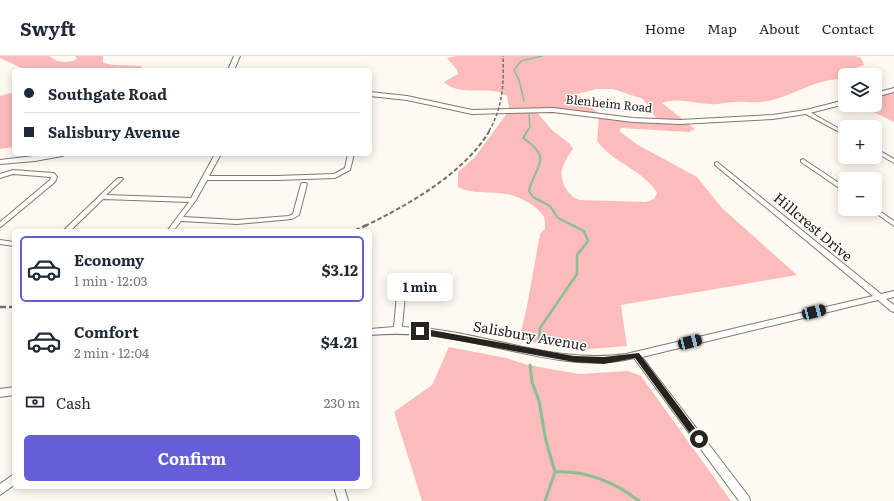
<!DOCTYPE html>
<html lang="en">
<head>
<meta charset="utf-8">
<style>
	body { margin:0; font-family:Literata,serif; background:#f6f6f7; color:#1f2937; height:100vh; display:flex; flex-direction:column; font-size:15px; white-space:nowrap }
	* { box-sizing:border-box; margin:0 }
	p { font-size:13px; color:#747a83 }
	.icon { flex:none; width:22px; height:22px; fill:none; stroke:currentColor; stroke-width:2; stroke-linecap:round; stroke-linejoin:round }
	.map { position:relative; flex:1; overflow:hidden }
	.side { position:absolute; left:12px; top:173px; width:360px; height:260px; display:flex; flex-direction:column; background:#fff; border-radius:6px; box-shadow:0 2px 10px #0003 }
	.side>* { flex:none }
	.banner { position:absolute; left:12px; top:12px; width:360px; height:88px; border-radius:6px; box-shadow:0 2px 10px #0003; display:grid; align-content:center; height:88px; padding:0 12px; background:#fff }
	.controls { position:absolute; left:838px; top:12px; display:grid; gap:8px }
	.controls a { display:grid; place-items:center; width:44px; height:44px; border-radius:6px; background:#fff; box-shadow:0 2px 10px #0003; font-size:20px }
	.end { position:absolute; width:18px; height:18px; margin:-9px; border:5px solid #27241f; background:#fff; box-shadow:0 0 0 2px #fff }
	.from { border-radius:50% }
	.bubble { position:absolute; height:28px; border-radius:6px; background:#fff; box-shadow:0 2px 10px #0003; font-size:13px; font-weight:700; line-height:28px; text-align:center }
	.car { position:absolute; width:12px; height:24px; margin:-12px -6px; border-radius:5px; box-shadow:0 0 3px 1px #0007; background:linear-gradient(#222 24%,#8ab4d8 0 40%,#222 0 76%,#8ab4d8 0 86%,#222 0) }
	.banner b { display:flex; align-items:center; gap:14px; height:38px; font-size:15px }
	.banner b+b { border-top:1px solid #e0e1e3 }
	.banner i { width:10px; height:10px; background:#1f2937 }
	ul { padding:7px 0 0; list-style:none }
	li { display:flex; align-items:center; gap:12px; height:66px; margin:0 8px 6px; padding:0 4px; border:2px solid transparent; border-radius:6px }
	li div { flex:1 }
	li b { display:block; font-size:15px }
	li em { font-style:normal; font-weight:700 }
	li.selected { border-color:#655ed8 }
	li>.icon { width:36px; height:36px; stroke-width:1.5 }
	.pay { display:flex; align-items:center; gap:10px; height:44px; padding:0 12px; font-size:15px }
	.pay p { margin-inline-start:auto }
	.action { display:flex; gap:8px; margin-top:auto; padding:8px 12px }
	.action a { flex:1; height:46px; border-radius:6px; background:#655ed8; color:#fff; font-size:16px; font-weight:700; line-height:46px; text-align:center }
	header { display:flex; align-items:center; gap:24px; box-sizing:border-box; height:56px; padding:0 20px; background:#fff; border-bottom:1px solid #e0e1e3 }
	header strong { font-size:19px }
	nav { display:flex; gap:22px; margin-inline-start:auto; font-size:14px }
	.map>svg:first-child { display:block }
	.green { fill:#fcbcbc; fill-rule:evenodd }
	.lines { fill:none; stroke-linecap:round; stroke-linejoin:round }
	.stream-far3 { stroke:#88bf93; stroke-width:1.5 }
	.stream-far2 { stroke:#88bf93; stroke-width:2 }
	.stream-far1 { stroke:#88bf93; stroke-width:2.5 }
	.stream { stroke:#88bf93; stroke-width:3 }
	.street-casing { stroke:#80796d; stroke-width:2 }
	.secondary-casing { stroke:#80796d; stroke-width:2 }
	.street { fill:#fff; fill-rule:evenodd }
	.secondary { fill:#fff; fill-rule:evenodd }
	.rail-far2 { stroke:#726f69; stroke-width:1.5; stroke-dasharray:3.5 2; stroke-linecap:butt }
	.rail-far1 { stroke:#726f69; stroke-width:2; stroke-dasharray:4.5 2.5; stroke-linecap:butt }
	.rail { stroke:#726f69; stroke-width:2.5; stroke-dasharray:6 3; stroke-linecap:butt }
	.route { fill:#27241f }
	.labels { text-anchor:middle; stroke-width:3; stroke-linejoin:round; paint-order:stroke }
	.far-street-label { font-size:12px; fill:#27241f; stroke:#fff }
	.street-label { font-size:14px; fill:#27241f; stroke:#fff }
</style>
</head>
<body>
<header>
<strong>Swyft</strong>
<nav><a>Home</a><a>Map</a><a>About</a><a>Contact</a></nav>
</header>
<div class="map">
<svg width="894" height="445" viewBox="0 0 894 445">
	<rect width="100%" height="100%" fill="#fefaf2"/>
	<path class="green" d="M0,0H49L57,5L66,6L73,5L77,2L75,0H103V7L114,9L141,10L144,14H26L0,2Z
		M455,0H855L861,2L864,9L849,14L854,19H845V23C815,21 788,44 760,46C751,47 743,45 735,46C727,46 719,49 711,48C695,48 677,41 662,47L695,73L689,76L621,72L619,75L638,89L697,121L722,152L797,219L621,249L627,290L577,294L519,284L527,250L540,178L545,173C545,169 545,164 544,161C538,150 519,140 507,138C491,135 473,139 458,131V116L475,101L505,60L509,52L507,40C503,38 497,35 493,35C476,33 457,38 444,26L458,18L457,14L447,2ZM597,33H613L643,43L659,66L599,61L597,85C612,106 646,116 657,137L654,143L646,146L579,144C568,140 559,125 562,113C564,106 569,99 573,93L570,88L553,75L534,53H567L599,58L577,38Z
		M894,32V66L859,49H875V37Z
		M14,36V91L0,93V40Z
		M449,291L506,302L528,309L579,318L628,315L641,320L731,445H422L394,356L432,329Z"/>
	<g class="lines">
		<path class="stream-far3" d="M524,45L519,24L514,14L521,5L542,0
			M527,75L530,71L529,59"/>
		<path class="stream-far2" d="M528,74L523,82C554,103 535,109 529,135L533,141L550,150L558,162L574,170"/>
		<path class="stream-far1" d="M539,284L540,272L577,218V199L588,185L584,175L572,169"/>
		<path class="stream" d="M530,309L532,326L539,345L546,385L555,416L545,445
			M555,416C585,414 615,426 639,445"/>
		<defs>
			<path id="street" d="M804,55H808L845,76V79L804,57Z
				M875,92L894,103V107L875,96Z
				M215,98H221L209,120H277L334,118L345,112L348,98H354L350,114L335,122L277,124H207L196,144L183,161L237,164L289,160L293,158L301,128L302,127H306L307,128L299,159L292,163L237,168L181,165L173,175H167L189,146L103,143L70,175H63L118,122H122L123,123L106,139L191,142Z
				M803,103L845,131V136L801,106V104Z
				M717,106L881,238L894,235V241L886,243L894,249V256L891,255L878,244L642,301L749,441L750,445H739L634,302C581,315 527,297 475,287C440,279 406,276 370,279V273L394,271L397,239L398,237H404L405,239L402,271C477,272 550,309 626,298L873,240L715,109V107Z
				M13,114L53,117L55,118L57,121L55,126L2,170L0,171V166L50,124L51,121L13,118L0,122V118Z
				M875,152L894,165V170L870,153H875Z
				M0,184L14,186V190L0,188Z
				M14,331V339L0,341V333Z
				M14,418V429L0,439V428Z
				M334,431H344L348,445H338Z"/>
			<path id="secondary" d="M234,0H240L234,14H228Z
				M894,32V36L875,41V37Z
				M370,36L407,40L472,54L553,52L633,62L680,64L773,59L806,54L845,44V48L806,58L773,63L680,68L633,66L553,56L472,58L407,44L370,40Z
				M50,98H66L62,100L35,105L0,108V104Z"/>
		</defs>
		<use href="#street" class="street-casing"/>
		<use href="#secondary" class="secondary-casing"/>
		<use href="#street" class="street"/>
		<use href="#secondary" class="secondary"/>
		<path class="rail-far2" d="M489,75C503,51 504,27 503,0"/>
		<path class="rail-far1" d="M365,170C408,149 465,117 490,74"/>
		<path class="rail" d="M354,175L367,169
			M0,251H14"/>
	</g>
	<path class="route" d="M420,272L574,300L604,301L639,297L703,383L702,386H696L635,302L604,308L574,306L420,278L417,275Z"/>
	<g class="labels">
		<g class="far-street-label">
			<text transform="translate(609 48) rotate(6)" y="4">Blenheim Road</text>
		</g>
		<g class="street-label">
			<text transform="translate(813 171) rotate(40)" y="5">Hillcrest Drive</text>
			<text transform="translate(530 280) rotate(10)" y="5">Salisbury Avenue</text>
		</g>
	</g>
</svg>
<div class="controls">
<a><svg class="icon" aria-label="layers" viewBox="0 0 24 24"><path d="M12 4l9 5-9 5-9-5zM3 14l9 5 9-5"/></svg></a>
<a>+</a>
<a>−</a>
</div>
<i class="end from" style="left:699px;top:383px"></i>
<i class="end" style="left:420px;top:275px"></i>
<div class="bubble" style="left:387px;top:217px;width:66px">1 min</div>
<i class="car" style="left:814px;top:256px;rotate:76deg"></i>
<i class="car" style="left:690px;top:286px;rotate:76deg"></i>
<div class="banner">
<b><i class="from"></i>Southgate Road</b>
<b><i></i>Salisbury Avenue</b>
</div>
<section class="side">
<ul>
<li class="selected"><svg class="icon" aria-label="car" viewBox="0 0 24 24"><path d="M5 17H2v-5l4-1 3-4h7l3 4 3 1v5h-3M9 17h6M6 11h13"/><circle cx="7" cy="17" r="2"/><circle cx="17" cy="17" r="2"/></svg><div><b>Economy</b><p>1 min · 12:03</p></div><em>$3.12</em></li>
<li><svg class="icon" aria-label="car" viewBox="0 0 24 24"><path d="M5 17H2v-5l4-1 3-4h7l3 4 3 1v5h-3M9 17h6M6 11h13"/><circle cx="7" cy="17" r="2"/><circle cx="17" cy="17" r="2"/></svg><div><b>Comfort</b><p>2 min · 12:04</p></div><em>$4.21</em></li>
</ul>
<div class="pay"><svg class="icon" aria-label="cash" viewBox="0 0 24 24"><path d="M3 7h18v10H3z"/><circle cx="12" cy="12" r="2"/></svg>Cash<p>230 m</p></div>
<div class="action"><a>Confirm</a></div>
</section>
</div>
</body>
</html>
